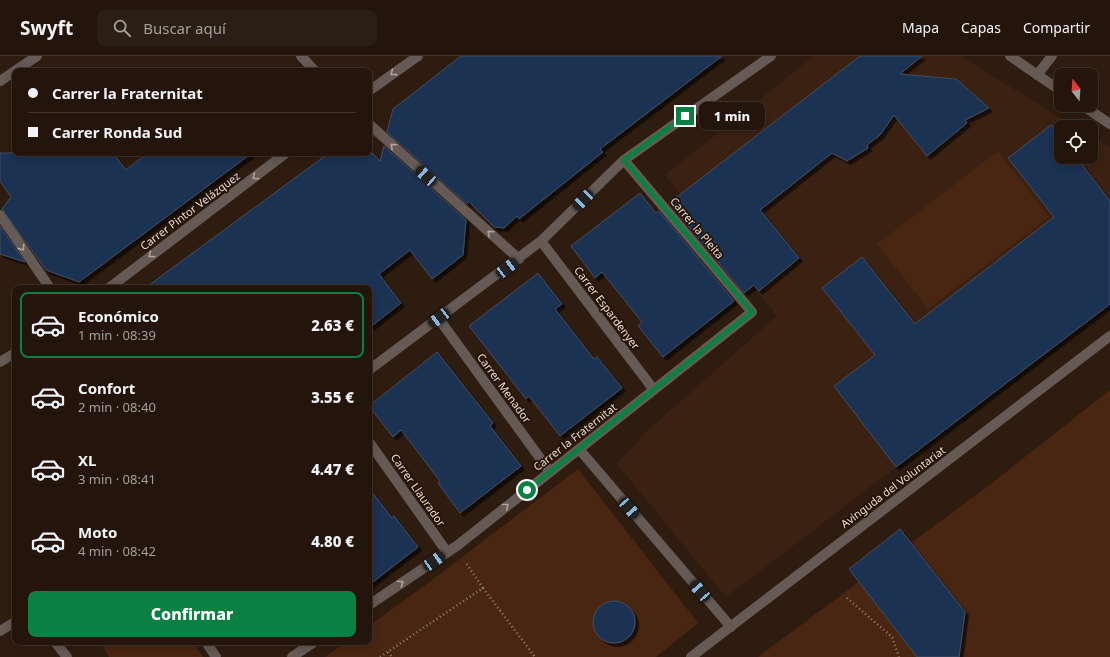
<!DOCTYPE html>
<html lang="es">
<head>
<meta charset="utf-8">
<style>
	body { margin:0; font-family:"Noto Sans",sans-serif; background:#2b1e15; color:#f1f3f6; height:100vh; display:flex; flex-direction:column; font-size:15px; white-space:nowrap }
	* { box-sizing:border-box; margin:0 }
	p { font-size:13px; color:#a39f9d }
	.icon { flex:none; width:22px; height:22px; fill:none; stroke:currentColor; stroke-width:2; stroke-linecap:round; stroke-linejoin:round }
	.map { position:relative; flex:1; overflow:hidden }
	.side { position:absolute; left:12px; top:229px; width:360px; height:360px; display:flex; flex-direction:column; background:#23150c; border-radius:8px; box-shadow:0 2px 10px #0003,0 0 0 1px #40342d }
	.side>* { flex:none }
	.top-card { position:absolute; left:12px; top:12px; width:360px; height:88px; border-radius:8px; box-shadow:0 2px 10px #0003,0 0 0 1px #40342d; display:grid; align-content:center; height:88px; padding:0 16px; background:#23150c }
	.needle { width:26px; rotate:343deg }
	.fabs { position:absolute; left:1054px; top:12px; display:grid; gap:8px }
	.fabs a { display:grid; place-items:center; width:44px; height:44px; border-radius:8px; background:#23150c; box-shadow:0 2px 10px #0003,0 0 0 1px #40342d; font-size:20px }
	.end { position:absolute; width:18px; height:18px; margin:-9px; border:5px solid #0b8043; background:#fff; box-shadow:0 0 0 2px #fff }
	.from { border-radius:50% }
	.bubble { position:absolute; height:28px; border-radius:8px; background:#23150c; box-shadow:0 2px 10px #0003,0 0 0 1px #40342d; font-size:13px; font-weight:800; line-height:28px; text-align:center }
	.car { position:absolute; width:12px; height:24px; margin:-12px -6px; border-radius:5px; box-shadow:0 0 3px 1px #0007; background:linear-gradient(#222 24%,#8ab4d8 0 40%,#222 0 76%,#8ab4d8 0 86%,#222 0) }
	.top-card b { display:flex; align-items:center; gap:14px; height:38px; font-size:15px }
	.top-card b+b { border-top:1px solid #40342d }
	.top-card i { width:10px; height:10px; background:#f1f3f6 }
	ul { padding:7px 0 0; list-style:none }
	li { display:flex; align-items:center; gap:12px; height:66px; margin:0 8px 6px; padding:0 8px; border:2px solid transparent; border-radius:8px }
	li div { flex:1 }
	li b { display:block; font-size:15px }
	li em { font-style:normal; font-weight:800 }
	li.selected { border-color:#0b8043 }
	li>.icon { width:36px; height:36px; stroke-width:1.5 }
	.primary-button { display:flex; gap:8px; margin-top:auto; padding:8px 16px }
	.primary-button a { flex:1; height:46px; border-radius:8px; background:#0b8043; color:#fff; font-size:16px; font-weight:800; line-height:46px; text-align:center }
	header { display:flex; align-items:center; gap:24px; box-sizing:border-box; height:56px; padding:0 20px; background:#23150c; border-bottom:1px solid #40342d }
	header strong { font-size:19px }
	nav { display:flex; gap:22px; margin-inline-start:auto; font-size:14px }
	.search { width:280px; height:36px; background:#2b1e15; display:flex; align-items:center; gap:10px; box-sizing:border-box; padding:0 14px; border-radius:8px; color:#a39f9d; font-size:15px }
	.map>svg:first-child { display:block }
	.built { fill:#3b2112 }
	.green { fill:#492612 }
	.building { fill:#1d3253; stroke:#424e62; filter:url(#shadow) }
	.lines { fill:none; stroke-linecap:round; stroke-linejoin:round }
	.path { stroke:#94837a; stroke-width:2.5; stroke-dasharray:1 3; stroke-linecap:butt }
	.street { stroke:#655a55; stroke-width:10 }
	.oneway { stroke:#afa29c }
	.route { stroke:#0b8043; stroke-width:5 }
	.labels { text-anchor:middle; stroke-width:3.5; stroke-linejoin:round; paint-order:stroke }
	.street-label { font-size:11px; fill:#ebddd6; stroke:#251207 }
</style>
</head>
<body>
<header>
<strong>Swyft</strong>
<div class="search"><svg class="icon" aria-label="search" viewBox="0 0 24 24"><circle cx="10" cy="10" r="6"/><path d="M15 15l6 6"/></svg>Buscar aquí</div>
<nav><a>Mapa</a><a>Capas</a><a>Compartir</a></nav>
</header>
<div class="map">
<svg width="1110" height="601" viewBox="0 0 1110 601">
	<defs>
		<filter id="shadow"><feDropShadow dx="3.5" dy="3.5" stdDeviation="0" flood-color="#0009"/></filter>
	</defs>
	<rect width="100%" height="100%" fill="#2f1c10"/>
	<path class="built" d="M814,0H960L1076,71H1061V101H1091V80L1110,92V248L726,541L617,408L648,374L777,260L665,119Z"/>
	<path class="green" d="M998,95L1049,161L928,253L877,188Z
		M1110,334V601H758L992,427Z
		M578,413L698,567L656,601H325L346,586H369V570L432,524Z
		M100,586H193L203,601H109Z"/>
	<path class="building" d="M461,0H722L600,93L603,96L519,163L517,160L504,172L494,171L468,145L467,148L387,76L393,53Z
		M860,0H922L900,18L956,23L989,52L965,64L967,67L927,100L894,59L880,79L867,89L868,92L847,105L832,97L760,154L799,202L759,235L754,229L744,237L669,147Z
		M1051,69L1061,81V101H1076L1110,145V248L896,411L834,330L875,299L822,232L862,201L915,268L1054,161L1008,102Z
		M384,90L466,164L463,199L432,223L410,194L379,218L401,247L369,272V232H145L329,97H372L380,105Z
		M0,97H113L126,114L148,97H252L79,226L46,214L2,153L11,141L0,125Z
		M640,137L656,157L659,155L734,245L663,301L638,270L642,266L602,216L595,222L571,190Z
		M0,170L25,206L0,198Z
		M538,217L562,248L555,253L594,303L597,301L622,332L560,380L529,340L526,343L469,270Z
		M437,296L493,367L490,370L521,410L460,457L438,427L440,425L401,374L393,381L369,350Z
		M369,432L392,462L394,460L418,491L369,529Z
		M900,473L965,556L959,601H917L849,513Z
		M593 566a21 21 0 1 1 42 0a21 21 0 1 1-42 0Z"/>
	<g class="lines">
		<path class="path" d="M483,532L535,601
			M847,542L892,581L899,601
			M388,596L392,601
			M380,601L483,532L466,507"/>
		<path class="street" d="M301,0L315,15
			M1010,0L1061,35
			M15,15L37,0
			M1037,19L1052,0
			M0,25L15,15
			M369,35L418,0
			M1082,49L1110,68
			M369,68L519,203
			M0,159L50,232
			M541,185L654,334
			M109,232L286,97
			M439,263L550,416
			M0,306L15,297
			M369,314L541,185L624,104L771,0
			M369,386L447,496
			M579,393L731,571
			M369,549L458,489L752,256L624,104
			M0,575L15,566
			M55,586L67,601
			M206,586L216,601
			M292,601L314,586
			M691,601L1110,280"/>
	</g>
	<defs><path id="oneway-chevron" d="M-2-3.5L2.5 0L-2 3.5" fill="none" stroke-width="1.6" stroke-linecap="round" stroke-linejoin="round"/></defs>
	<g class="oneway">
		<use href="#oneway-chevron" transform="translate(393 17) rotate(144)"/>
		<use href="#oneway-chevron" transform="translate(393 90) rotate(-138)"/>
		<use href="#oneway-chevron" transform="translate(255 121) rotate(143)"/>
		<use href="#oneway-chevron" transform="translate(490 177) rotate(-138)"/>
		<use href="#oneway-chevron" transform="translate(22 192) rotate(55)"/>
		<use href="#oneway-chevron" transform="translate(151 199) rotate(143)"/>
		<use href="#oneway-chevron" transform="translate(506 450) rotate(-38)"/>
		<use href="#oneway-chevron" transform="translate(401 527) rotate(-34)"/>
	</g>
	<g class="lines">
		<path class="route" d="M527,434L752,256L624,104L685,60"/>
	</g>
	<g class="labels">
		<g class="street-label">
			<text transform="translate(190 155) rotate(-37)" y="4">Carrer Pintor Velázquez</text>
			<text transform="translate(697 172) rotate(50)" y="4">Carrer la Pleita</text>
			<text transform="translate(607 252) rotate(53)" y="4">Carrer Espardenyer</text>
			<text transform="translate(504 332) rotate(54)" y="4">Carrer Menador</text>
			<text transform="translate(575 381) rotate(-38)" y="4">Carrer la Fraternitat</text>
			<text transform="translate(893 431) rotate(-37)" y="4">Avinguda del Voluntariat</text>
			<text transform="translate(418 434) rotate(55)" y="4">Carrer Llaurador</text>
		</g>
	</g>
</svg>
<div class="fabs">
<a><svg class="needle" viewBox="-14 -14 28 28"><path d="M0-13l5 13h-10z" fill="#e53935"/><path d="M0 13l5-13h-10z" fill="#a39f9d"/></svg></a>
<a><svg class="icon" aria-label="locate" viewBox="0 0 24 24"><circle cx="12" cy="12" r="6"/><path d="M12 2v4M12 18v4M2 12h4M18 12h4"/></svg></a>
</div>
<i class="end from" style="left:527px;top:434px"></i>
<i class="end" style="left:685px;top:60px"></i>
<div class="bubble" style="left:699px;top:46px;width:66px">1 min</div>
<i class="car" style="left:426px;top:120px;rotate:312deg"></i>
<i class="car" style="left:583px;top:144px;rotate:225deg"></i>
<i class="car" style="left:507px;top:212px;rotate:53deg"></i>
<i class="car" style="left:439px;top:262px;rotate:233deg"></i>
<i class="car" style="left:629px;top:452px;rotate:139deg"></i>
<i class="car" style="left:434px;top:505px;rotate:56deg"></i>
<i class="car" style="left:700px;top:535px;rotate:319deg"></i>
<div class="top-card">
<b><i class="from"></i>Carrer la Fraternitat</b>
<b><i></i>Carrer Ronda Sud</b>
</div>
<section class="side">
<ul>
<li class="selected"><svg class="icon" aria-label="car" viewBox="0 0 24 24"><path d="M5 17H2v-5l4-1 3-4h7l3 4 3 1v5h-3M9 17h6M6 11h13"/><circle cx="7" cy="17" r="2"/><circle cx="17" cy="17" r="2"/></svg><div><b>Económico</b><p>1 min · 08:39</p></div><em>2.63 €</em></li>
<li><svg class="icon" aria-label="car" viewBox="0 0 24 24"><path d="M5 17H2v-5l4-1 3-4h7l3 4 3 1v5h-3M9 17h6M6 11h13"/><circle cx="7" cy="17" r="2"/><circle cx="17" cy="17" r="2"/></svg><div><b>Confort</b><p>2 min · 08:40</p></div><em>3.55 €</em></li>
<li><svg class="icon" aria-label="car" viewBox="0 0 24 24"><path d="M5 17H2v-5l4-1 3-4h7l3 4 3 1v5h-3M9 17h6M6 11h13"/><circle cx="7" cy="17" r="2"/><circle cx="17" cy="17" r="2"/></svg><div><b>XL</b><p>3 min · 08:41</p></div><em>4.47 €</em></li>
<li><svg class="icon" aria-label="car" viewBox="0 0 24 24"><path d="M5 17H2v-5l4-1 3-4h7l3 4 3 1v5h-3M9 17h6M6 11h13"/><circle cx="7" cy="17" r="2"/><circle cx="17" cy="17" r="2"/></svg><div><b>Moto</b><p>4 min · 08:42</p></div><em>4.80 €</em></li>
</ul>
<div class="primary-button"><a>Confirmar</a></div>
</section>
</div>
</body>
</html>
